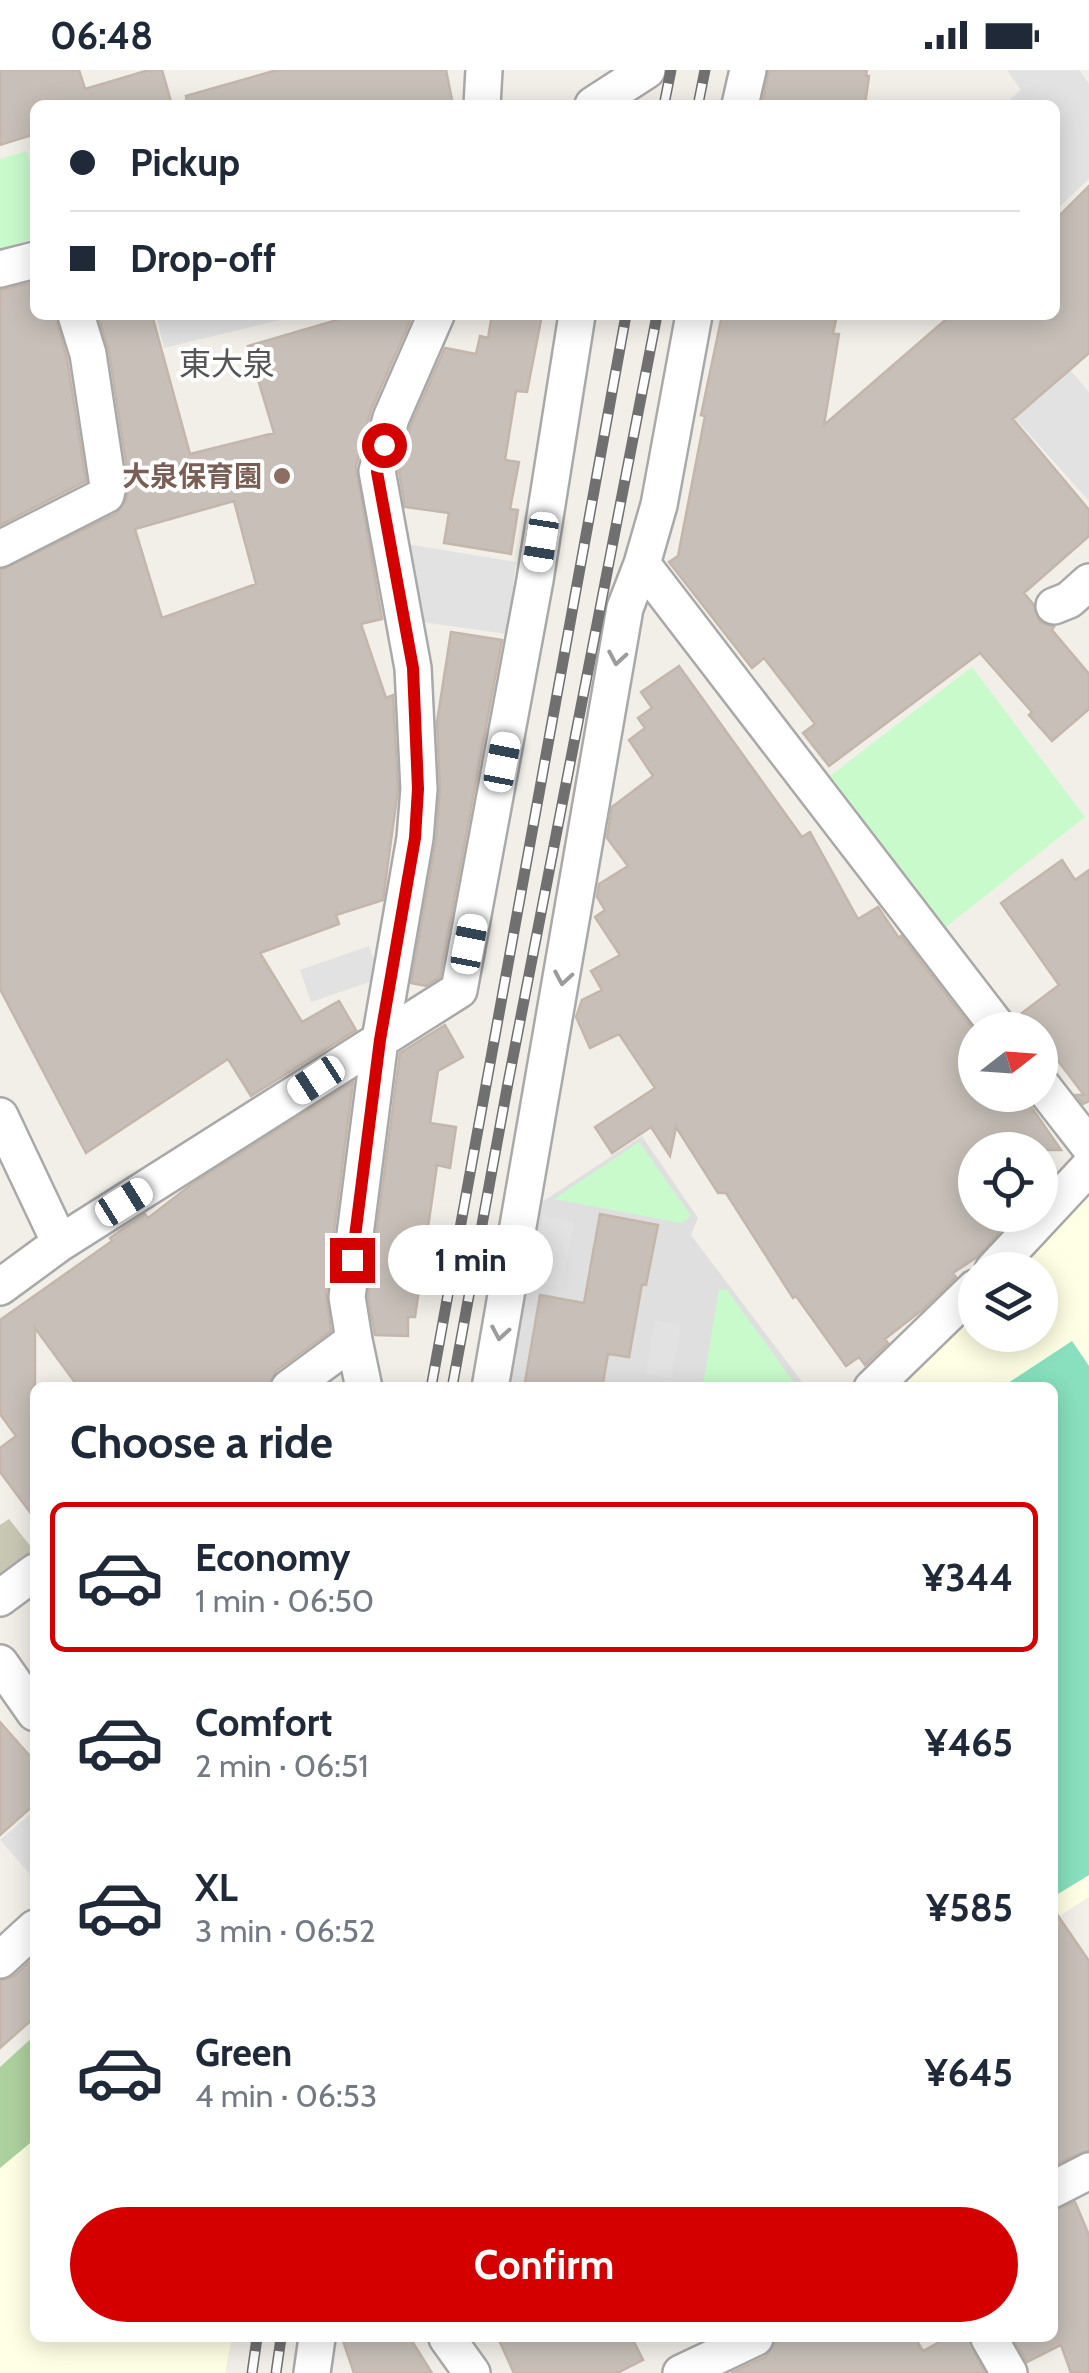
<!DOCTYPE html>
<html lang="en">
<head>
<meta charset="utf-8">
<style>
	body { margin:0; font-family:Cabin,"Noto Sans JP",sans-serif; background:#f2f2f3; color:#1f2937; height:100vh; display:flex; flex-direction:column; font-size:38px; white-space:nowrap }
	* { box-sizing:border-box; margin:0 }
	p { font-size:32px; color:#747a83 }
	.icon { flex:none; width:55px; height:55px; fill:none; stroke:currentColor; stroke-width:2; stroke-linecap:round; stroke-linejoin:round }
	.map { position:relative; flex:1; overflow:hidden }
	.details { position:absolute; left:30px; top:1312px; width:1028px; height:960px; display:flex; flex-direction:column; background:#fff; border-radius:15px; box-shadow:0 5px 25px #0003 }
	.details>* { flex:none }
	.hud { position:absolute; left:30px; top:30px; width:1030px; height:220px; border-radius:15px; box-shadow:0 5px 25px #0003; display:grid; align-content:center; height:220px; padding:0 40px; background:#fff }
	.needle { width:65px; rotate:73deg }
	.controls { position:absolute; left:958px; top:942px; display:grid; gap:20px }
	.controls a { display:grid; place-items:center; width:100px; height:100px; border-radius:50%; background:#fff; box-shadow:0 5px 25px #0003; font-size:50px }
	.end { position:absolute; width:45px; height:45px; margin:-22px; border:12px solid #d40000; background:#fff; box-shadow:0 0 0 5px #fff }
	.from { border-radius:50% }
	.bubble { position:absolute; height:70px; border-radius:35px; background:#fff; box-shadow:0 5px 25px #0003; font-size:32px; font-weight:700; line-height:70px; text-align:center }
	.car { position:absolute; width:30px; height:60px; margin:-30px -15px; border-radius:12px; box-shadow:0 0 8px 2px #0007; background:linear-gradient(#fff 24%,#345 0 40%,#fff 0 76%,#345 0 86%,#fff 0) }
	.hud b { display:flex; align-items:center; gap:35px; height:95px; font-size:38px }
	.hud b+b { border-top:2px solid #e0e1e3 }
	.hud i { width:25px; height:25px; background:#1f2937 }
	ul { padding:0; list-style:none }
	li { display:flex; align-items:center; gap:30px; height:150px; margin:0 20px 15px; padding:0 20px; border:5px solid transparent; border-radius:15px }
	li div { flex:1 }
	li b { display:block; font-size:38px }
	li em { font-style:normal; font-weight:700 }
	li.active { border-color:#d40000 }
	li>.icon { width:90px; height:90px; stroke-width:1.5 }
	h2 { padding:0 40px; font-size:45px; line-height:120px }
	.action { display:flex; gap:20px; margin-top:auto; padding:20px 40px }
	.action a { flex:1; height:115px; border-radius:60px; background:#d40000; color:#fff; font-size:40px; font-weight:700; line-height:115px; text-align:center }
	.status { display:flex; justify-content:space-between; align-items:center; height:70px; padding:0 50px; background:#fff; direction:ltr }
	.status svg { height:28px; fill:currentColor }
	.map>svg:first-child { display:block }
	.residential { fill:#e0dfdf }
	.education { fill:#ffffe5 }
	.construction { fill:#c7c7b4 }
	.forest { fill:#add19e }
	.park { fill:#c8facc }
	.pitch { fill:#88e0be }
	.parking { fill:#e2e2e2 }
	.building { fill:#c7bfb8; stroke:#c4b6ab; stroke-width:2.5; fill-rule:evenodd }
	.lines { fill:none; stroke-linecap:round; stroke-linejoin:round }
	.minor-casing { stroke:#a9a9a9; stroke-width:40 }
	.minor { stroke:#fff; stroke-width:35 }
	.rail-casing { stroke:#707070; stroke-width:11 }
	.rail { stroke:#fff; stroke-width:8; stroke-dasharray:22; stroke-linecap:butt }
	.oneway { stroke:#9c9c9c }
	.route { stroke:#d40000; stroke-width:12 }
	.education-dot { fill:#8d6e63; stroke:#fff; stroke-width:4 }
	.labels { text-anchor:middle; stroke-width:8; stroke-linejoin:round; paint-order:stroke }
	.education-label { font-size:28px; font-weight:bold; fill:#785e54; stroke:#fff; text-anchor:end }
	.quarter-label { font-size:32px; fill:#555; stroke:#fff }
</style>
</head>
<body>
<div class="status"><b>06:48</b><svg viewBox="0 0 49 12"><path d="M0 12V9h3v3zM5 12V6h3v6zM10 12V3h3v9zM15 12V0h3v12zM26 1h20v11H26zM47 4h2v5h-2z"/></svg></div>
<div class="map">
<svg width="1089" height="2303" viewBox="0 0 1089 2303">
	<rect width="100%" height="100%" fill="#f2efe9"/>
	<path class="residential" d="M642,1066L698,1148L691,1165L806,1317L510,1318L539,1134Z"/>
	<path class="education" d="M1089,1124V1827L1053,1850L1052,1318H896L975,1239V1265H1040V1200H1014Z
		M35,1965V2268H232L225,2303H0V1997Z"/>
	<path class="construction" d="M9,1449L35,1482V1489L0,1515V1455Z"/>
	<path class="forest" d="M35,1965V2069L0,2098V1997Z"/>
	<path class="park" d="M26,81L35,108V168L0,179V89Z
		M972,597L1085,747L946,857L830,706Z
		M639,1072L691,1146L681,1153L554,1129Z
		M719,1219L727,1220L797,1317H695V1314H703Z"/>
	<path class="pitch" d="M1072,1271L1089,1296V1805L1053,1827L1052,1318L1002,1317Z"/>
	<path class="parking" d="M1007,0H1079L1089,14V109L1055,141V35H1003L1021,20Z
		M156,245H300L164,278Z
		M1070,300L1089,322V431L1015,348Z
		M406,474L516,492L507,564L415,551Z
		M369,876L381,908L311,932L300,900Z
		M543,1146L574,1152L562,1217L531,1212Z
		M655,1250L681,1255L671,1309L646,1304Z
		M35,1740V1810L0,1770Z"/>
	<path class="building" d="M0,0H79L85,19L149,0H162L172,35H35V64L0,75Z
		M277,0H446L453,35H187L186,26Z
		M769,0H867L866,6H869L865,35H762Z
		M1089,116V283L1013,349L1089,440V466L1024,523L1033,534L1040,552L1054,557L1052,560L1089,604V639L1052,671L1029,645L1032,642L980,583L829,696L803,663L815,654L764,588L752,598L669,492L678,486L705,346L701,345L722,245H837L833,264H839L824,355L951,245H1055V150Z
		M35,212V245H55L67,289L86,411L0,455V220Z
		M98,245H152L190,384L274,363L248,276L354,245H409L410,251L371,340L356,396L382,549L361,554L386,628L393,625L398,719L383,830L336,845L339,854L260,883L302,952L339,931L356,960L251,1026L228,989L86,1083L0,919V500L116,444L126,430L129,413L109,281ZM234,431L256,514L162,548L135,459Z
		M492,245H542L527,322L516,321L505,390L519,392L510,439L518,440L511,484L444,473L449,443L405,437L399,402L411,355L445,278L476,284L480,266L488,268Z
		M451,562L502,570L440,907L426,916L411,913L436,770L440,718L437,652Z
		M679,596L802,767L810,762L858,849L878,837L899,868L901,866L975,962V1025H1023L1061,1080H975V1145H1015L977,1187L953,1203L956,1207L922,1240L885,1269L888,1273L865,1295L859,1287L846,1296L796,1226L793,1228L726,1123H718L676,1057L670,1086L651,1057L612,1083L595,1057L655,1018L619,964L590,978L576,947L582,930L602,920L591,901L620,885L595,847L605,840L597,827L599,814L628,796L607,768L612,737L653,706L629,670L645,658L638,648L652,638L641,622Z
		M1062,790L1075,810L1089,800V1031L1083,1034L1076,1025H1084L1040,967V960H1035L1022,943L1059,915L1001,833Z
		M445,955L463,987L438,1001L430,1053L456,1057L450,1098L437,1095L415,1247H408V1266L375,1265L368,1227L400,983Z
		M353,1012L326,1224L331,1261L276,1301L268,1318H79L35,1258V1449L0,1402V1378L16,1366L0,1344V1250L112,1171L110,1168L124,1158L145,1144L148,1148L192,1114Z
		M600,1144L658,1155L646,1215L642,1214L629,1287L608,1284L602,1318H524L540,1225L584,1233Z
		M0,1652L35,1692V1734L0,1765Z
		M1052,1837L1089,1891V2080L1052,2096Z
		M35,1887V1947L0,1978V1911L14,1906Z
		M1075,2132L1089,2165V2303H1071L1061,2275L1027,2292L1013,2268H1052V2141Z
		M342,2268H410L432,2303H354Z
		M498,2268H632L643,2290L617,2303H514Z
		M784,2268H915L923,2281L947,2268H968L985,2303H731L765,2287L776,2272Z"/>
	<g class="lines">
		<defs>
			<path id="minor" d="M482,35L484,0
				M593,35L647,0
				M740,35L748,0
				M0,199L35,190
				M694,245L659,435L642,494L1000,960
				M0,479L106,425L108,416L88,284L76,245
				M1054,536L1069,530L1089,512
				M1040,1013L1089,1076
				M0,1046L60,1173
				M993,1200L1089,1097
				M0,1217L60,1173L459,920L535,510L577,245
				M354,1270L364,1318
				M289,1318L354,1270L347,1227L380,970L415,768L419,719L413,598L377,401L391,348L436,245
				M490,1318L625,538L642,494
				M872,1318L975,1218
				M0,1528L35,1502
				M0,1593L35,1643
				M0,1890L35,1858
				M1052,2120L1089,2101
				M447,2268L472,2303
				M989,2268L1009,2303
				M312,2303L317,2268
				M681,2303L755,2268"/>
		</defs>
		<use href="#minor" class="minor-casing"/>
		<use href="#minor" class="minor"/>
		<defs>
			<path id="rail" d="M664,35L671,0
				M698,35L705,0
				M431,1318L626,245
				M452,1318L508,1013L657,245
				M252,2303L257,2268
				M276,2303L281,2268"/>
		</defs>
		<use href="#rail" class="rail-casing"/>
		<use href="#rail" class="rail"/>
	</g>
	<defs><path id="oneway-chevron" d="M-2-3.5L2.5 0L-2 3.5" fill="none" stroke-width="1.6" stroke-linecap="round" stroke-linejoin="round" transform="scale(2.5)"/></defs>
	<g class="oneway">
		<use href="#oneway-chevron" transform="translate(617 588) rotate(100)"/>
		<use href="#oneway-chevron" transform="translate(563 908) rotate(100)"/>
		<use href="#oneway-chevron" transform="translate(500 1263) rotate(100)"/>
	</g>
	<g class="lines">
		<path class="route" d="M352,1190L380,970L415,768L418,719L413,598L377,402L384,375"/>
	</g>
	<circle class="education-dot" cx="282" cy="406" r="10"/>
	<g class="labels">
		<g class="education-label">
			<text x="262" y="416">大泉保育園</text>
		</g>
		<g class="quarter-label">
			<text x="227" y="305">東大泉</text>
		</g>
	</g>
</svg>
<div class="controls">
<a><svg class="needle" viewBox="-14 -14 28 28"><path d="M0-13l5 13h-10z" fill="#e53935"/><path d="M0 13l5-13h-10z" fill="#747a83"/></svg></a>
<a><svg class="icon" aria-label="locate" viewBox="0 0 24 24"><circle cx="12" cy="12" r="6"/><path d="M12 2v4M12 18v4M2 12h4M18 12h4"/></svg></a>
<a><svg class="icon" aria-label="layers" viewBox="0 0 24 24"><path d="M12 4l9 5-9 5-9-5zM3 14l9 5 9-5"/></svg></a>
</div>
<i class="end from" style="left:384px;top:375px"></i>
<i class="end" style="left:352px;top:1190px"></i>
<div class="bubble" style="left:388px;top:1155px;width:165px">1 min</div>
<i class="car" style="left:541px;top:472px;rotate:189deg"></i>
<i class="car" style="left:502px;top:692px;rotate:11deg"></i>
<i class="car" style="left:469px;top:874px;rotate:11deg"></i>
<i class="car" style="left:316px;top:1010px;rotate:237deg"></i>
<i class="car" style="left:124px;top:1132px;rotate:58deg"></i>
<div class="hud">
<b><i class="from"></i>Pickup</b>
<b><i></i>Drop-off</b>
</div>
<section class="details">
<h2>Choose a ride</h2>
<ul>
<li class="active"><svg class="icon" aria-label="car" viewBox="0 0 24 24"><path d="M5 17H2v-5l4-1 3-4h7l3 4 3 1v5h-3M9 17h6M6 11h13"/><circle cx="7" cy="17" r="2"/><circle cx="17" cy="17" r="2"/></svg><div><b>Economy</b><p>1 min · 06:50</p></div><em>¥344</em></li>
<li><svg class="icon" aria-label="car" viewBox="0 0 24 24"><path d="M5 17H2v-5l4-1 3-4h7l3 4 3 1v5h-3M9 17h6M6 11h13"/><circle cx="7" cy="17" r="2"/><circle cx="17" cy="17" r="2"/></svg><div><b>Comfort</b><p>2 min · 06:51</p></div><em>¥465</em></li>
<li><svg class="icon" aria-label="car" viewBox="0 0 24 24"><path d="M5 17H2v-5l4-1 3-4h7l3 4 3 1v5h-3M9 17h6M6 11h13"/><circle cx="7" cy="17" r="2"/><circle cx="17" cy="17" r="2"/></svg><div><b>XL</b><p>3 min · 06:52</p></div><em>¥585</em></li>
<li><svg class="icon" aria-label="car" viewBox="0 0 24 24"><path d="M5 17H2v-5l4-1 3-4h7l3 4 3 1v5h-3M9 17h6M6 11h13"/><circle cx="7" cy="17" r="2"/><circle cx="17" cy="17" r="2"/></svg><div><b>Green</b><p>4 min · 06:53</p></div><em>¥645</em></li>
</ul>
<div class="action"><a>Confirm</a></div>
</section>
</div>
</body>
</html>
